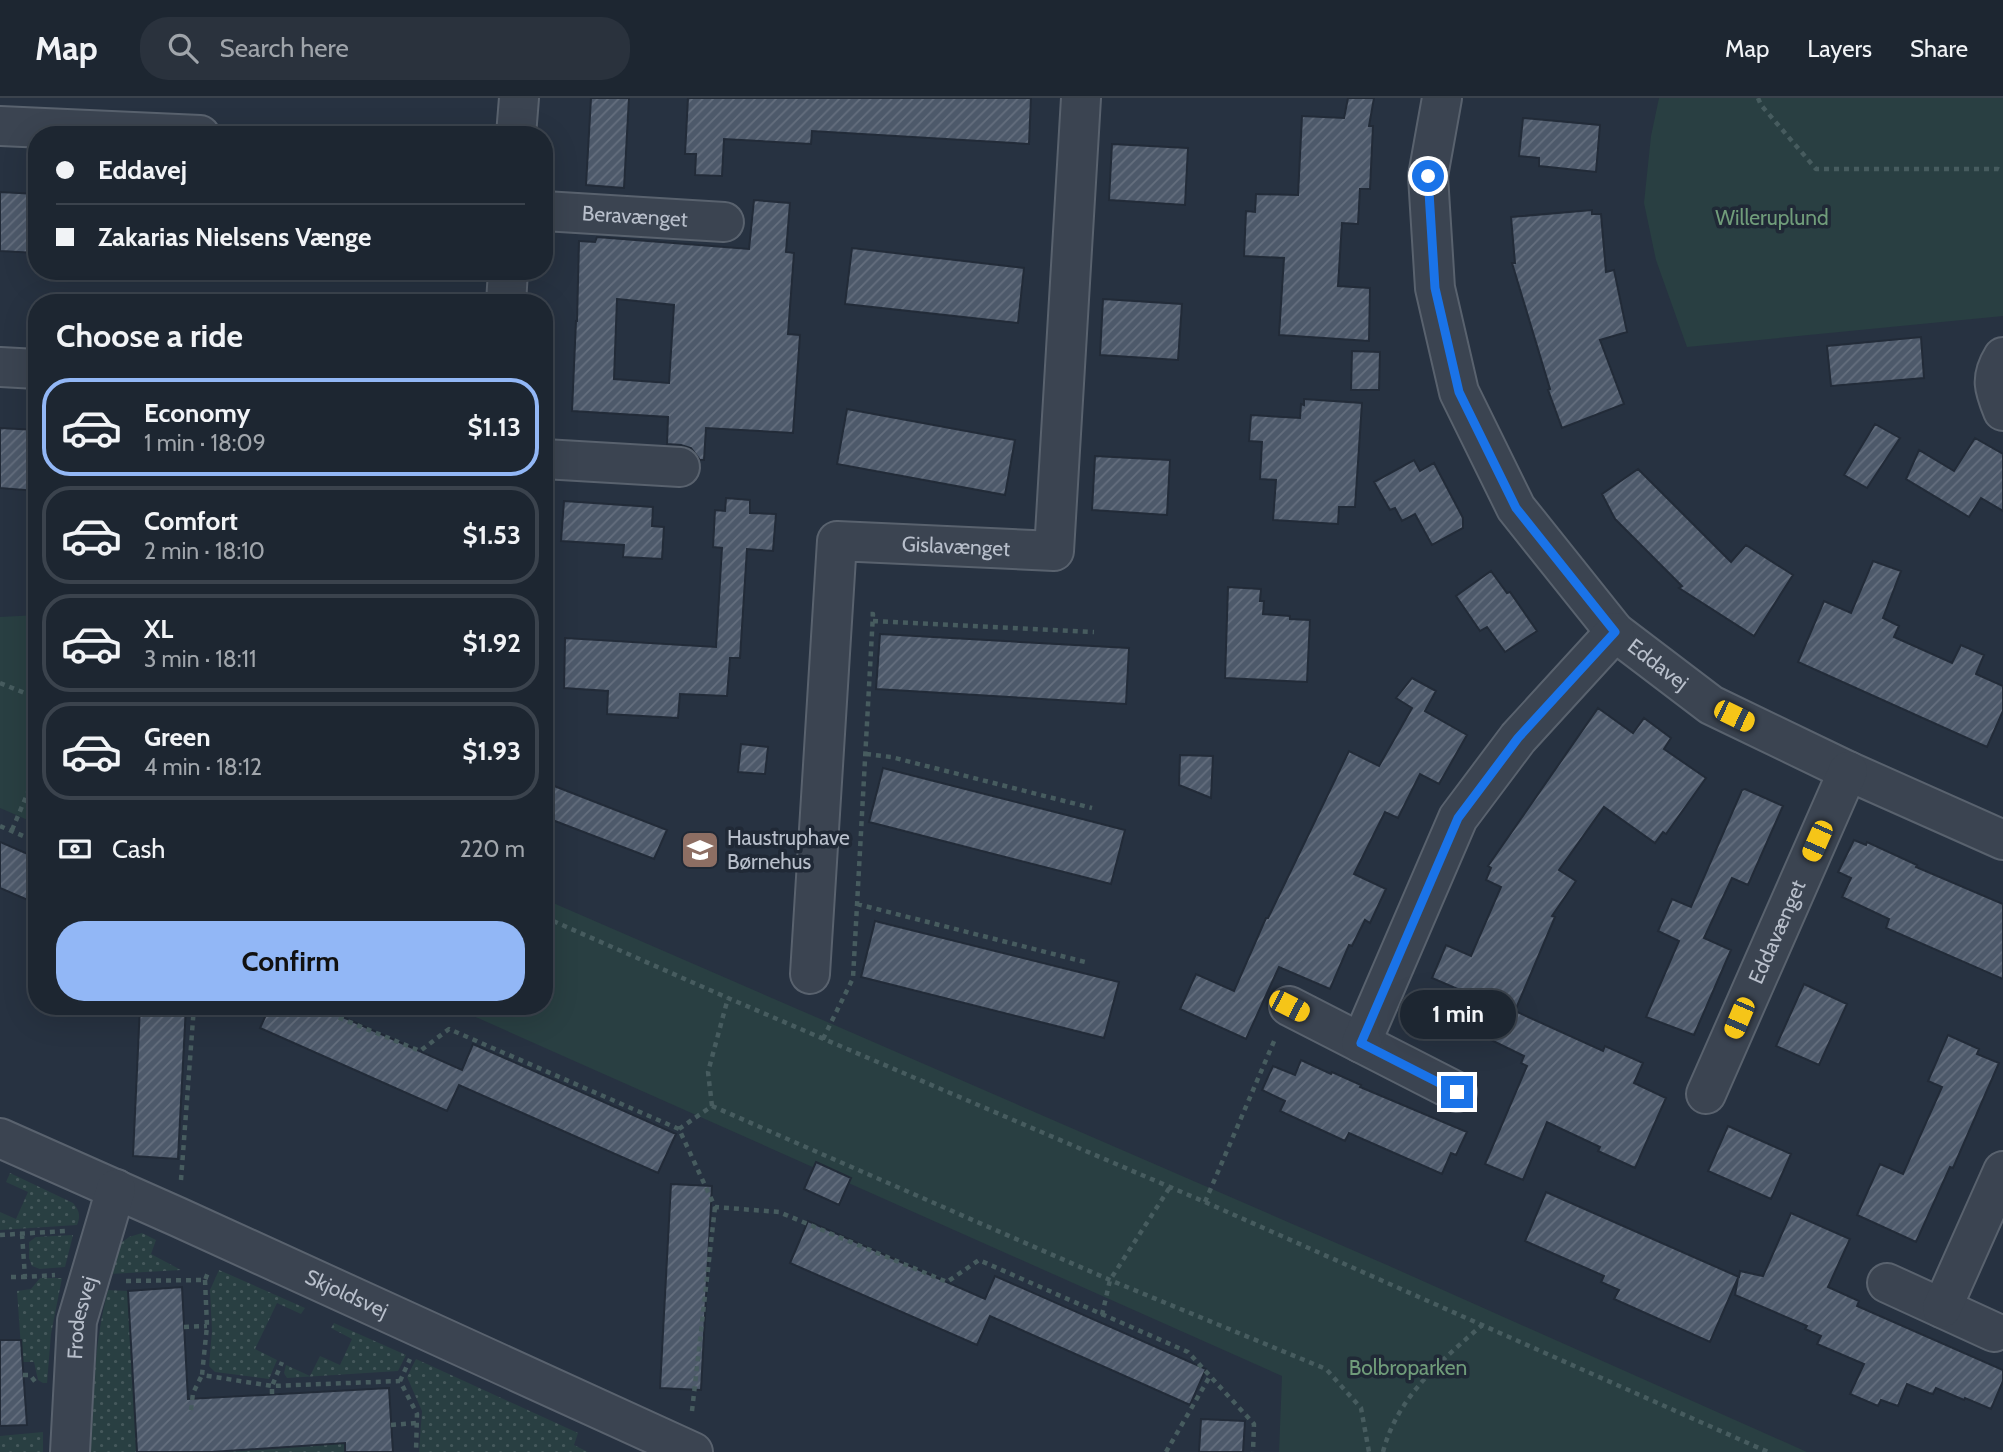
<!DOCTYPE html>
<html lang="en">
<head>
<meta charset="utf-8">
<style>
	body { margin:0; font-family:Cabin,sans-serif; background:#2a323d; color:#f1f3f6; height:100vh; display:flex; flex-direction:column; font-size:26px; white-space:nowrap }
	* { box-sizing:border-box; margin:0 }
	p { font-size:23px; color:#a0a5ab }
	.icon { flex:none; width:38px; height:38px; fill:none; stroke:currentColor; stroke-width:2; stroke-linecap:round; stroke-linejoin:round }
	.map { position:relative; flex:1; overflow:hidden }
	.drawer { position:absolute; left:28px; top:196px; width:525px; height:721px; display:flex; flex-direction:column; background:#1d2631; border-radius:28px; box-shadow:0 7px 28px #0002,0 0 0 2px #3b434d }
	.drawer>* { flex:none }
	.guide { position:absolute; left:28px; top:28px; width:525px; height:154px; border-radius:28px; box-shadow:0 7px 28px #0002,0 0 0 2px #3b434d; display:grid; align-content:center; height:154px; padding:0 28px; background:#1d2631 }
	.end { position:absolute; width:32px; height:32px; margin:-16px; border:9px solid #1a73e8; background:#fff; box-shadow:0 0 0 4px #fff }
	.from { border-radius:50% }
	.bubble { position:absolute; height:49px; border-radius:24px; background:#1d2631; box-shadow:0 7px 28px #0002,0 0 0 2px #3b434d; font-size:23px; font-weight:800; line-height:49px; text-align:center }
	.car { position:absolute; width:21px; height:42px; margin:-21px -10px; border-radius:9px; box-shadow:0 0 5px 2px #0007; background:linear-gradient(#f5c518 24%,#345 0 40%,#f5c518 0 76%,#345 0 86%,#f5c518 0) }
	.guide b { display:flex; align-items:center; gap:24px; height:66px; font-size:26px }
	.guide b+b { border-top:2px solid #3b434d }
	.guide i { width:18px; height:18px; background:#f1f3f6 }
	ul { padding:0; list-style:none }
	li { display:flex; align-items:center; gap:21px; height:98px; margin:0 14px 10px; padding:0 14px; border:4px solid #3b434d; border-radius:28px }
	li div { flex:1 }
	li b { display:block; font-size:26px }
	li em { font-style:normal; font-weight:800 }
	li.current { border-color:#92b7f6 }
	li>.icon { width:63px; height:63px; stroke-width:1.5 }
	h2 { padding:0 28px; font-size:32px; line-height:84px }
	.pay { display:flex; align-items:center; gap:18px; height:77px; padding:0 28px; font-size:26px }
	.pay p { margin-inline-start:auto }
	.primary-button { display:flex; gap:14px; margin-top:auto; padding:14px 28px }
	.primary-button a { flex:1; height:80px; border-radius:28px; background:#92b7f6; color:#111; font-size:28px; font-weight:800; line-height:80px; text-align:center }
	header { display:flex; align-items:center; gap:42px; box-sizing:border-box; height:98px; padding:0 35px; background:#1d2631; border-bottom:2px solid #3b434d }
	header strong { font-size:33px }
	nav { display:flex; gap:38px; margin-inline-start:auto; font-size:24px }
	.search { width:490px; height:63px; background:#2a323d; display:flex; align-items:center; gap:18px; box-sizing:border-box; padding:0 24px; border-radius:28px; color:#a0a5ab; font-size:26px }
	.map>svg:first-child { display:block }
	.grass { fill:url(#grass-dots) }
	.park { fill:#293f42 }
	.building { fill:url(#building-hatch); stroke:#222b38; stroke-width:2; fill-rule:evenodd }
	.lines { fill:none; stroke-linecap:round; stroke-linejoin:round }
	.minor-casing { stroke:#59626e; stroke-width:42 }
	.path { stroke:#475c5f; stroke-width:4.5; stroke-dasharray:5 5; stroke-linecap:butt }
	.minor { stroke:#3b4451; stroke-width:38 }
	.route { stroke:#1a73e8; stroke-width:9 }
	.labels { text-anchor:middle; stroke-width:7; stroke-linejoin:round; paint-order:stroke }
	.street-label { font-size:21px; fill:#b8bfcb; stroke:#202936 }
	.park-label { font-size:21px; fill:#709c7a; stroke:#202936 }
	.poi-label { font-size:21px; fill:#b8bfcb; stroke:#202936; text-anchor:start }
</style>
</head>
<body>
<header>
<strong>Map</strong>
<div class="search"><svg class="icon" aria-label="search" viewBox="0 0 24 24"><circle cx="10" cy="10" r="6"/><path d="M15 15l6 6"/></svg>Search here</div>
<nav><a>Map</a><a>Layers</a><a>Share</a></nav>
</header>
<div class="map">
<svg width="2003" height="1354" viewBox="0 0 2003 1354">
	<defs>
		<pattern id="grass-dots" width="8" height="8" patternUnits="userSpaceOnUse" patternTransform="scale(1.75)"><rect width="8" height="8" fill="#293f42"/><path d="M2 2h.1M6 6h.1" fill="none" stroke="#46595c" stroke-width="1.8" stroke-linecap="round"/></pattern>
		<pattern id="building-hatch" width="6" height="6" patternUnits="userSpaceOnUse" patternTransform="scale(1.75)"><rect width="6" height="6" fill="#4d596a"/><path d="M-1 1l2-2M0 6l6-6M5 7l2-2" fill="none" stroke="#656f7e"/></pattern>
	</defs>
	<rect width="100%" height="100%" fill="#273241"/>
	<path class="grass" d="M10,1075L73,1105C79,1112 81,1117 77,1127L0,1132V1114L16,1121L28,1094L6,1084Z
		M142,1135L156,1142L151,1156L181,1172L110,1176L117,1148L129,1139Z
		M73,1137L65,1169L40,1171L32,1168L29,1160V1144L36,1139Z
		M219,1172L305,1210L301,1216L277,1205L255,1251L277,1262L269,1281L215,1274L209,1268L212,1233L210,1192Z
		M40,1180H62L51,1236L47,1285H43L38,1282L34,1264H22L17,1193L31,1191Z
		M108,1192L128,1193L137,1354H90C93,1299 94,1245 108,1192Z
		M334,1225L406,1257L398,1273L287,1280L284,1275L286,1267L310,1278L320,1258L340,1267L352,1241L331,1230Z
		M416,1261L578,1335L574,1347L588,1354H419L422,1313L407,1279Z
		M43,1334V1354H0V1338Z
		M345,1345V1354H212Z"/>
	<path class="park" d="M1659,0H2003V218L1687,249L1656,162L1644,105L1651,38Z
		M37,517V726L0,710V519Z
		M544,801L1387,1167L1807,1354H1279L1282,1278L451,908H544Z"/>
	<path class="building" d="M591,0H629L624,90L586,87Z
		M688,0H1031L1029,46L812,33L811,46L724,41L722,78L695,77L696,56H685Z
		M1348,0H1374L1369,28H1373L1370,91H1360L1358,126L1342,125L1338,188L1370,190L1369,243L1279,237L1284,160L1244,158L1246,113L1255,114L1256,96L1298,97L1302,18L1344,20Z
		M1523,20L1600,27L1596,74L1539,68V60L1519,58Z
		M1112,46L1188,50L1185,107L1109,102Z
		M0,94L37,96V155L0,153Z
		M754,102L790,105L786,154L794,155L788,236L800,237L793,335L706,330L704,362H700L691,350L681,347L667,346L668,319L572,313L576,223H577L579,143L595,144L597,139L749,151ZM617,201L674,207L669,285L614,281Z
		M1592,112V116H1601L1606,174L1614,172L1627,234L1600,242L1624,306L1562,330L1548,292L1550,291L1512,165H1515L1511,119Z
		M852,150L1024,170L1018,225L845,206Z
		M1103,201L1182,206L1178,262L1100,257Z
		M1921,239L1924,280L1831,288L1827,248Z
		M1352,253L1380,254L1379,292H1351Z
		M1304,301L1362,305L1355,409H1339L1338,426L1273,422L1276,382L1260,381L1262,344L1249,343L1251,317L1300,320L1301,306L1304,307Z
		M847,311L1015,342L1005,397L837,366Z
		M1875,326L1900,340L1867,390L1844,377Z
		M0,330L37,332V393L0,390Z
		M1975,340L2003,356V413L1981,400L1969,419L1906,381L1919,352L1954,373Z
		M1095,358L1170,362L1167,417L1092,412Z
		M1414,362L1420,373L1434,365L1463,420V430L1432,447L1415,416L1402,423L1395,410L1390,412L1374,384Z
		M1638,371L1731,464L1746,447L1793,477L1754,538L1679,490L1682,488L1615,421L1602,396Z
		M726,400L750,402V415L776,416L773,453L747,451L740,560H730L727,598L680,596L678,620L607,616L608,593L564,590L565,540L716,549L722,450L713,449L715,412L725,413Z
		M564,403L653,409L652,428L664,429L662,461L623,459L624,447L561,443Z
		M1873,463L1901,473L1883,520L1899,528L1894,539L1952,565L1961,547L1984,557L1976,576L2003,588V613L1987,649L1798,564L1824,503L1851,515Z
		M1491,473L1507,495L1510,494L1537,533L1505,554L1487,529L1480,533L1456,498Z
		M1228,489L1261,491L1260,503H1264L1263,516L1290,518V521L1310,522L1307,584L1225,580Z
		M880,536L1129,550L1126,606L876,591Z
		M1412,580L1436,593L1425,613L1467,637L1439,686L1420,676L1398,720L1385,714L1354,776L1386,791L1370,825L1365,822L1352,848L1349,847L1330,891L1279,869L1246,941L1180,911L1196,876L1234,893L1266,820H1268L1349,653L1379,668L1412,610L1396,600Z
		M1598,610L1633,635L1644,620L1671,640L1664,651L1706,680L1666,736L1663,734L1655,745L1604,709L1559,772L1576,783L1552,818L1555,819L1515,913L1603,953L1605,948L1643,965L1634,985L1666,1000L1635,1070L1598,1053L1600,1049L1547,1024L1523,1082L1485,1066L1527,968L1521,965L1524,958L1489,941L1494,928L1459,912L1467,895L1432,880L1446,847L1471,858L1501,789L1486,782L1491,770L1488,768Z
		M741,646L768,649L765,676L738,674Z
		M1180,657L1213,658L1211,700L1179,687Z
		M883,670L1125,732L1111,786L869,724Z
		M544,684L667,732L654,761L555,723L544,722Z
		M1745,691L1783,708L1748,787L1732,780L1704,840L1731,852L1694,937L1646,919L1679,843L1658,833L1672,801L1691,809L1742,692Z
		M1854,742L1866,747L1867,744L1917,767L1916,769L2003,806V881L1886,830L1889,821L1842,799L1851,780L1838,774Z
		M0,744L37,760V806L0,790Z
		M875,823L1119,884L1104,940L861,879Z
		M1804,886L1847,906L1819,967L1776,948Z
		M140,908H186L178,1061L133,1058Z
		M270,908H318L462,972L473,946L676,1036L658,1075L459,987L447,1013L260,930Z
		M1948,937L1979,951L1977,956L1999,965L1953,1070L1950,1069L1916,1144L1857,1117L1880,1066L1903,1076L1942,989L1928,983Z
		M1301,962L1331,976L1332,974L1361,987L1360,989L1467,1034L1456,1057L1451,1055L1442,1076L1349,1035L1345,1043L1280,1013L1285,1003L1262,992L1273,968L1295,977Z
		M1728,1028L1791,1056L1771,1101L1708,1073Z
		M816,1064L851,1080L839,1107L804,1091Z
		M671,1086L712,1088L701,1292L660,1290Z
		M1546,1094L1739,1179L1740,1173L1763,1178L1791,1115L1850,1141L1828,1189L1859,1203L1857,1208L2003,1272V1283L1991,1311L1965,1300L1964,1302L1936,1290L1933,1296L1929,1295L1907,1286L1898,1308L1881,1302L1878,1308L1850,1296L1864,1266L1817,1246L1821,1238L1805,1231L1807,1228L1735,1197L1738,1180L1710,1244L1614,1201L1619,1192L1601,1184L1604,1178L1525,1143Z
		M808,1123L985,1201L995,1178L1206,1271L1190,1307L990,1218L977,1247L790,1165Z
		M182,1189L188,1301L389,1290L393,1354H345V1345L212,1354H137L128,1193Z
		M0,1242H21L27,1327L0,1328Z
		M1201,1321L1245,1323L1243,1354H1199Z"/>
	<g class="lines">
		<defs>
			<g id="minor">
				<path id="s1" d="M1442,0L1428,78L1435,190L1459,294L1516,410L1615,534L1711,607L1848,673L2003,742"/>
				<path d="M0,28L200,37"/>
				<path d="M516,37L519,0"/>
				<path id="s2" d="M544,113L724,124"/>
				<path d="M506,205L508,173"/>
				<path d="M2003,259C1990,280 1994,291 2003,313"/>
				<path d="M0,269L37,271"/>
				<path d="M544,361L680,369"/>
				<path id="s3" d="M810,876L837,443L1054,453L1081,0"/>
				<path d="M1289,908L1457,994"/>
				<path d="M1361,945L1458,720L1518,640L1615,534"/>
				<path id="s4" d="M1706,996L1848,673"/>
				<path id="s5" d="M0,1040L178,1119L693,1354"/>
				<path d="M1887,1185L1994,1234"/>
				<path d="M1942,1210L2003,1073"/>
				<path id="s6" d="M70,1354L77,1223L116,1091"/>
			</g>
		</defs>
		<use href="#minor" class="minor-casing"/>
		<path class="path" d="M1758,0L1761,7L1816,71H1998L2003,73
			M873,523L1094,534
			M0,585L37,600
			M866,656L891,659L1092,710
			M0,728L37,744
			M12,732L37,673
			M857,806L1085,864
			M544,819L728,900L1205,1104L1768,1354
			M311,908L420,953L449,931L679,1031L715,1109L779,1114L947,1184L979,1162L1188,1254L1254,1326L1253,1354
			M823,941L853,880L873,516H869
			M712,1008L708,974L728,900
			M679,1031L712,1008L1110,1182L1326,1271L1361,1310L1369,1354
			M181,1082L194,908
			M1205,1104L1275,941
			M22,1136L25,1179L55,1177
			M0,1137L65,1133
			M11,1179H25
			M205,1182L207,1228L202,1277L272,1288L400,1283L417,1316L416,1354
			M126,1183L205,1182L209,1172
			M1102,1217L1110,1182L1170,1089
			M184,1229L207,1228
			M23,1277H30L37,1286
			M400,1283L410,1261
			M272,1296V1288L282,1264
			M191,1312L193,1295L202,1277
			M692,1313L715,1109
			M391,1327L417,1325
			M1166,1354L1210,1278
			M1383,1354C1397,1299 1441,1263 1481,1228"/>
		<use href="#minor" class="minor"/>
	</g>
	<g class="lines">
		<path class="route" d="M1428,78L1435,190L1459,294L1516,410L1615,534L1518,640L1458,720L1361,945L1457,994"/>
	</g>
	<defs>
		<symbol id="school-square" viewBox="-11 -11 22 22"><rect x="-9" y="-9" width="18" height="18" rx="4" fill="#8d6e63" stroke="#202936"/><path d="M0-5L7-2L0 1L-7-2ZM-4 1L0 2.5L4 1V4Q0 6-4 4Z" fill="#fff"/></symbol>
	</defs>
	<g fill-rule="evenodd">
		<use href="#school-square" x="678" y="730" width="44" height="44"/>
	</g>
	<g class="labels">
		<g class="street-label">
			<text dy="7" stroke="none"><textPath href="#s2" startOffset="91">Beravænget</textPath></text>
			<text dy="7" stroke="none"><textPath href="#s3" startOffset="553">Gislavænget</textPath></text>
			<text dy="7" stroke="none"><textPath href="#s1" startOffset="640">Eddavej</textPath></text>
			<text dy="7" stroke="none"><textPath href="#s4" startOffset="177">Eddavænget</textPath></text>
			<text dy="7" stroke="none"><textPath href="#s5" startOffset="380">Skjoldsvej</textPath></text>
			<text dy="7" stroke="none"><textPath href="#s6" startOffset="135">Frodesvej</textPath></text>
		</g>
		<g class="park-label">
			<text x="1772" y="127">Willeruplund</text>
			<text x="1408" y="1277">Bolbroparken</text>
		</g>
		<g class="poi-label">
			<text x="727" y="747">Haustruphave<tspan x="727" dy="24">Børnehus</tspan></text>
		</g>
	</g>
</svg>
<i class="end from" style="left:1428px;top:78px"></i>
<i class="end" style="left:1457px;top:994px"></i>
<div class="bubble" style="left:1400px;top:892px;width:116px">1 min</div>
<i class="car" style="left:1734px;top:618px;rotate:116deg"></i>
<i class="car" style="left:1817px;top:743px;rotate:204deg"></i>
<i class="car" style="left:1289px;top:908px;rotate:117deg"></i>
<i class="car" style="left:1739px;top:920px;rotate:203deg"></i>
<div class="guide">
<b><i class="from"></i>Eddavej</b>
<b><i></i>Zakarias Nielsens Vænge</b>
</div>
<section class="drawer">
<h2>Choose a ride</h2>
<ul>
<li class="current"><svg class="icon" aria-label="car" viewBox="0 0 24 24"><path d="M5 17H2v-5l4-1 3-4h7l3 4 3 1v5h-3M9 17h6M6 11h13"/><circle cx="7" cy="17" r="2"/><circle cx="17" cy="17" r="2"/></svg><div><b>Economy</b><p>1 min · 18:09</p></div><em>$1.13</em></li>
<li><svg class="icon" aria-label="car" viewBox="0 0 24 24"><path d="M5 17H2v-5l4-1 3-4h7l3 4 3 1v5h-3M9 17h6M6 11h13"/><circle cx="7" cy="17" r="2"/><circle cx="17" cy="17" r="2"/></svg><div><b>Comfort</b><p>2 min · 18:10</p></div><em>$1.53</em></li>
<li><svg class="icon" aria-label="car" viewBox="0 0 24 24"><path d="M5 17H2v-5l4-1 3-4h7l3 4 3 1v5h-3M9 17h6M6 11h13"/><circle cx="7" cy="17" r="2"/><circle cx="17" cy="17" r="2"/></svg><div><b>XL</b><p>3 min · 18:11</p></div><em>$1.92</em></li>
<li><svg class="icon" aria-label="car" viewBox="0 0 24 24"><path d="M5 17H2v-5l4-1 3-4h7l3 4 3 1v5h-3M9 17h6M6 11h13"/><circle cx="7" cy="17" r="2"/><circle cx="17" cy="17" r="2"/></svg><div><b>Green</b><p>4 min · 18:12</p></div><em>$1.93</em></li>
</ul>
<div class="pay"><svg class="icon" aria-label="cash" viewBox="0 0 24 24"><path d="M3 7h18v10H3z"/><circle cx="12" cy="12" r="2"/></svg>Cash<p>220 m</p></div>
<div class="primary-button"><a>Confirm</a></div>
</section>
</div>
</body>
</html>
